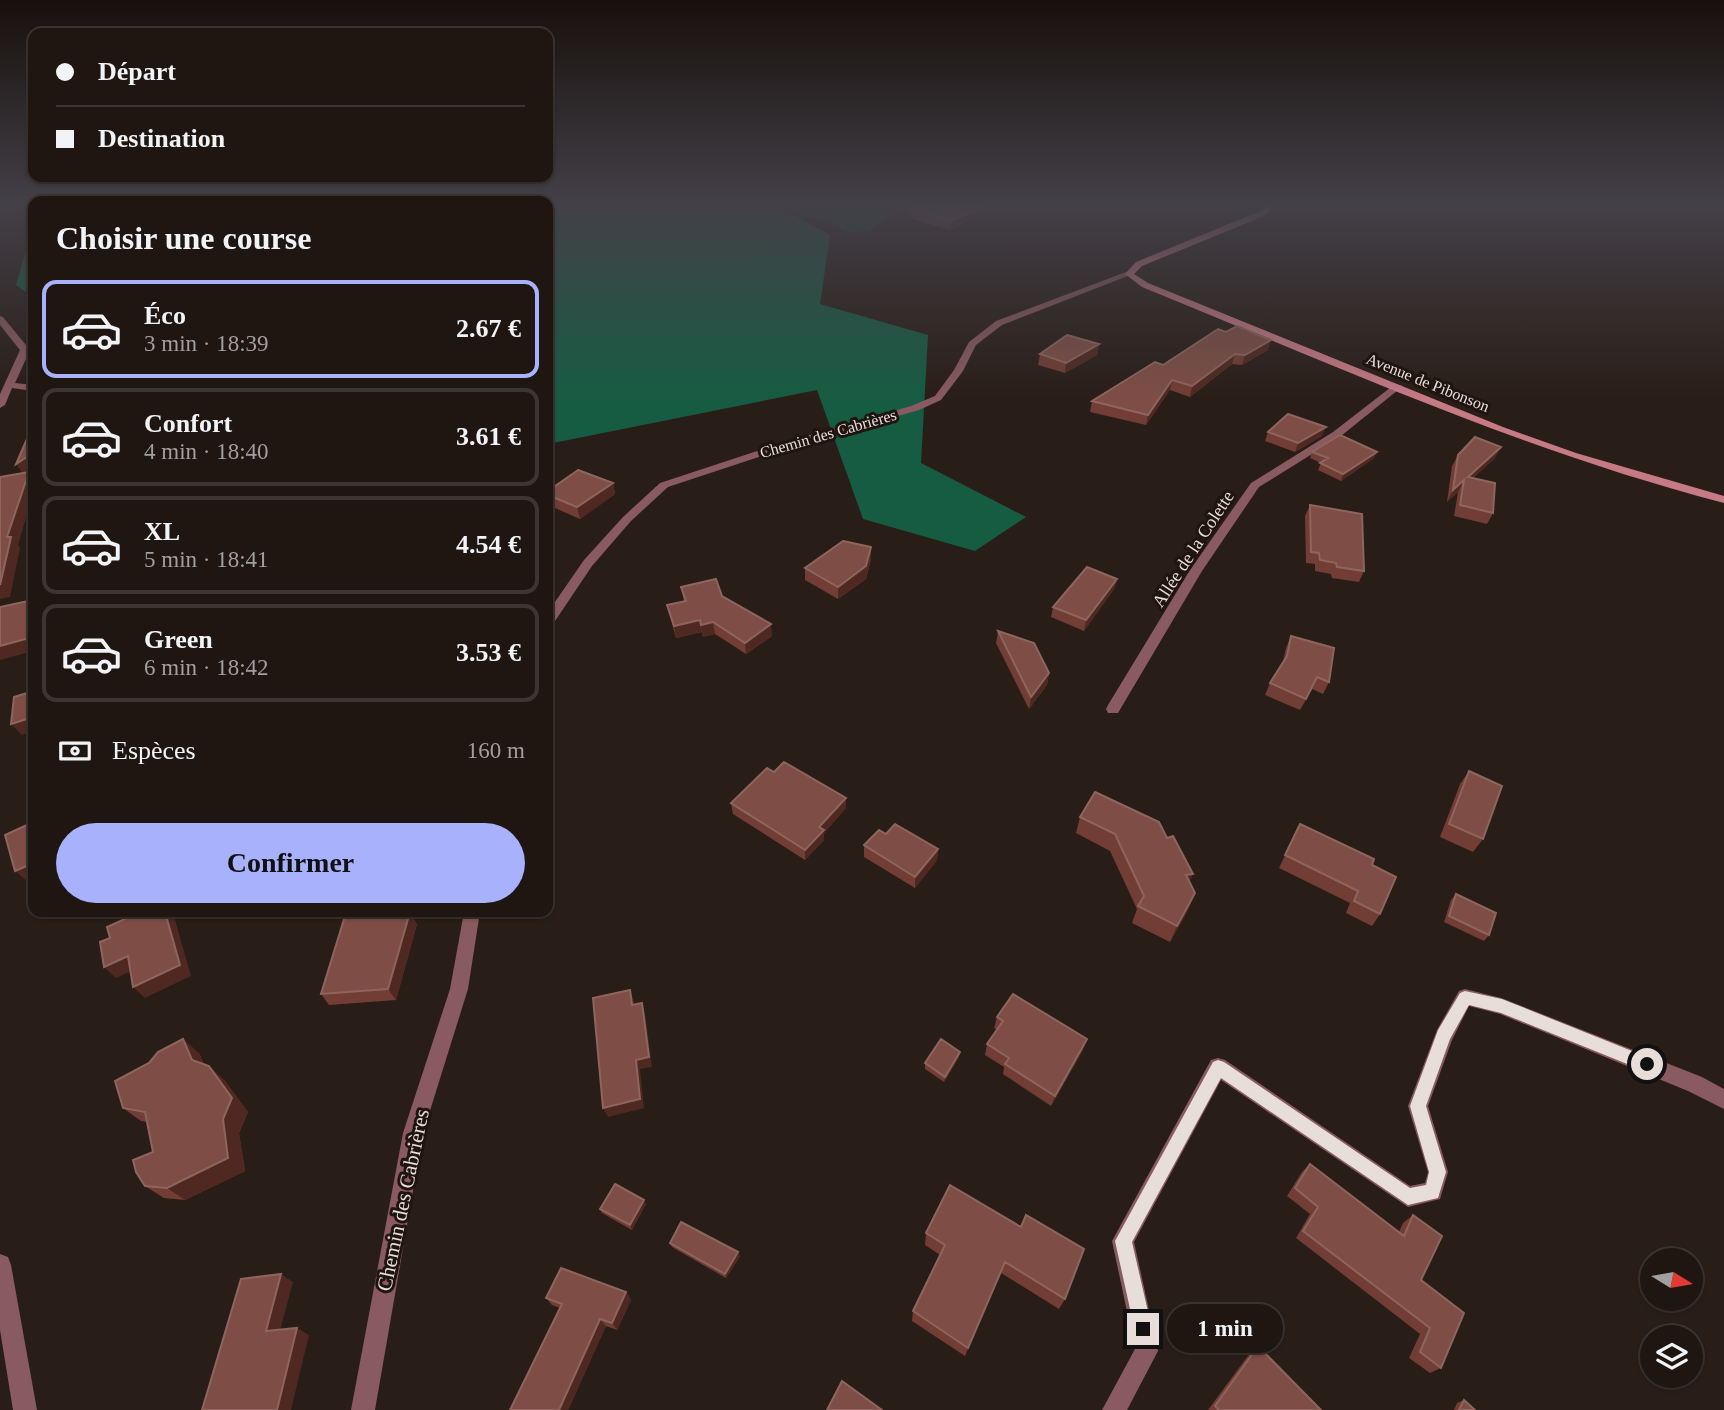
<!DOCTYPE html>
<html lang="fr">
<head>
<meta charset="utf-8">
<style>
	body { margin:0; font-family:"Times New Roman",serif; background:#2c231f; color:#f1f3f6; height:100vh; display:flex; flex-direction:column; font-size:26px; white-space:nowrap }
	* { box-sizing:border-box; margin:0 }
	p { font-size:23px; color:#a19f9f }
	.icon { flex:none; width:38px; height:38px; fill:none; stroke:currentColor; stroke-width:2; stroke-linecap:round; stroke-linejoin:round }
	.map { position:relative; flex:1; overflow:hidden }
	.side { position:absolute; left:28px; top:196px; width:525px; height:721px; display:flex; flex-direction:column; background:#1f1611; border-radius:14px; box-shadow:0 2px 5px #0004,0 0 0 2px #3c3531 }
	.side>* { flex:none }
	.hud { position:absolute; left:28px; top:28px; width:525px; height:154px; border-radius:14px; box-shadow:0 2px 5px #0004,0 0 0 2px #3c3531; display:grid; align-content:center; height:154px; padding:0 28px; background:#1f1611 }
	.needle { width:46px; rotate:101deg }
	.fabs { position:absolute; left:1640px; top:1248px; display:grid; gap:14px }
	.fabs a { display:grid; place-items:center; width:63px; height:63px; border-radius:50%; background:#1f1611; box-shadow:0 2px 5px #0004,0 0 0 2px #3c3531; font-size:35px }
	.end { position:absolute; width:32px; height:32px; margin:-16px; border:9px solid #e7deda; background:#111; box-shadow:0 0 0 4px #111 }
	.from { border-radius:50% }
	.bubble { position:absolute; height:49px; border-radius:24px; background:#1f1611; box-shadow:0 2px 5px #0004,0 0 0 2px #3c3531; font-size:23px; font-weight:600; line-height:49px; text-align:center }
	.hud b { display:flex; align-items:center; gap:24px; height:66px; font-size:26px }
	.hud b+b { border-top:2px solid #3c3531 }
	.hud i { width:18px; height:18px; background:#f1f3f6 }
	ul { padding:0; list-style:none }
	li { display:flex; align-items:center; gap:21px; height:98px; margin:0 14px 10px; padding:0 14px; border:4px solid #3c3531; border-radius:14px }
	li div { flex:1 }
	li b { display:block; font-size:26px }
	li em { font-style:normal; font-weight:600 }
	li.current { border-color:#a7b1fc }
	li>.icon { width:63px; height:63px; stroke-width:1.5 }
	h2 { padding:0 28px; font-size:32px; line-height:84px }
	.pay { display:flex; align-items:center; gap:18px; height:77px; padding:0 28px; font-size:26px }
	.pay p { margin-inline-start:auto }
	.cta { display:flex; gap:14px; margin-top:auto; padding:14px 28px }
	.cta a { flex:1; height:80px; border-radius:42px; background:#a7b1fc; color:#111; font-size:28px; font-weight:600; line-height:80px; text-align:center }
	.map>svg:first-child { display:block }
	.green { fill:#174533 }
	.forest { fill:#165c43 }
	.lines { fill:none; stroke-linecap:round; stroke-linejoin:round }
	.street { fill:#895a60; fill-rule:evenodd }
	.secondary { fill:#c67a84; fill-rule:evenodd }
	.wall { fill:#713d34 }
	.shaded-wall { fill:#4f2921 }
	.building { fill:#7e4e46; stroke:#8e655d; stroke-width:2 }
	.route { fill:#e7deda }
	.labels { text-anchor:middle; stroke-width:6; stroke-linejoin:round; paint-order:stroke }
	.far-street-label { font-size:16px; fill:#e7deda; stroke:#1f140e }
	.street-label { font-size:18px; fill:#e7deda; stroke:#1f140e }
	.near-street-label { font-size:21px; fill:#e7deda; stroke:#1f140e }
</style>
</head>
<body>
<div class="map">
<svg width="1724" height="1410" viewBox="0 0 1724 1410">
	<rect width="100%" height="100%" fill="#291d17"/>
	<path class="green" d="M774,203H875L895,212L869,231L851,233Z"/>
	<path class="forest" d="M548,203H771L830,235L820,304L928,335L921,463L1026,517L975,551L863,519L817,390L548,444Z
		M33,238V297L16,285L29,241Z"/>
	<g class="lines">
		<path class="street" d="M1126,272L1133,274L1002,325L976,345L963,371L941,400L919,410L783,449L668,487L631,521L592,566L553,624L548,625V612L584,560L623,517L660,483L775,445L911,406L935,396L954,370L969,342L996,321Z
			M0,316L3,317L30,350L15,383L33,385V391L12,388L5,405L0,408V394L20,350L0,325Z
			M1395,384L1403,386L1341,436L1259,487L1202,571L1118,713H1108L1106,709L1108,705L1190,570L1251,483L1333,432Z
			M464,912H480L468,989L423,1133L375,1410H351L403,1133L450,989Z
			M1465,989L1501,998L1702,1077L1724,1089V1109L1688,1091L1500,1014L1469,1006L1452,1040L1428,1106L1448,1172L1440,1199L1408,1207L1221,1080L1134,1242L1158,1351L1127,1410H1102L1135,1349L1112,1241L1211,1060L1218,1058L1225,1060L1410,1186L1425,1183L1428,1172L1408,1106L1437,1030L1459,991Z
			M0,1254L8,1257L11,1265L37,1410H13L0,1330Z"/>
		<path class="secondary" d="M1269,203H1277L1264,216L1142,266L1134,274L1148,283L1503,427L1576,453L1724,496V503C1523,451 1334,365 1142,287L1125,274L1136,262L1258,212Z"/>
	</g>
	<path class="wall" d="M992,203L991,211L950,230L909,218V209Z
		M1226,332L1268,350L1242,365L1232,364L1190,397L1170,390L1146,425L1090,412L1092,401Z
		M1099,344L1097,355L1065,373L1038,365L1040,354Z
		M1268,432L1322,436L1295,452L1265,441Z
		M1312,452L1374,458L1341,481L1318,470L1321,463L1310,458Z
		M1458,455L1495,458L1473,478L1493,513L1487,524L1454,516L1458,492L1447,502L1452,466Z
		M613,483L615,494L580,519L548,505V491Z
		M1310,505L1364,571L1359,582L1332,578L1331,574L1315,571V564L1306,563L1305,516Z
		M871,559L866,579L838,599L805,580V568Z
		M1117,579L1114,589L1084,631L1051,617L1053,607Z
		M681,587L722,596L772,636L746,654L715,634L703,637L702,632L676,638L667,605L684,602Z
		M998,631L1049,673L1047,685L1029,709L996,643Z
		M1291,636L1329,682L1323,694L1312,689L1300,710L1265,695L1270,683L1283,662L1286,648Z
		M1469,771L1483,839L1473,852L1440,837L1460,784Z
		M774,772L846,798V808L824,833V840L805,860L733,814L731,803Z
		M1095,792L1189,882L1195,893L1188,910L1170,942L1132,923L1137,909L1110,851L1076,833L1080,817Z
		M1300,824L1372,865L1380,914L1372,926L1346,913L1350,903L1279,868Z
		M886,834L938,849L937,860L915,888L864,857V845Z
		M1456,894L1489,935L1484,941L1444,922L1451,900Z
		M417,924L396,1000L329,1005L321,994Z
		M997,1017L1083,1050L1051,1106L1003,1074L1004,1067L985,1055L987,1044L997,1030L994,1028Z
		M199,1053L204,1065L225,1081L248,1112L239,1133L245,1171L185,1200L164,1198L145,1186L153,1152L147,1122L141,1121L123,1108Z
		M959,1057L944,1082L925,1069V1063Z
		M1310,1164L1399,1232L1403,1223L1413,1215L1421,1280L1441,1368L1430,1373L1409,1358L1420,1334L1296,1238L1310,1214L1287,1196L1302,1172Z
		M950,1185L1065,1299L1059,1309L1001,1273L965,1356L912,1321L913,1311L940,1255L925,1245L926,1233Z
		M646,1204L632,1230L602,1213L600,1209Z
		M670,1243L740,1256L726,1278L672,1247Z
		M626,1292L631,1300L617,1330L606,1326L568,1410H510L560,1308L552,1305L546,1298Z
		M1258,1346L1321,1410H1208L1250,1353Z
		M1464,1400L1475,1410H1454L1457,1403Z"/>
	<path class="shaded-wall" d="M3,203H20L0,211V204Z
		M992,203L991,211L950,230L951,221Z
		M1271,340L1268,350L1242,365L1245,355Z
		M1099,344L1097,355L1065,373L1066,363Z
		M1235,354L1232,364L1190,397L1192,386Z
		M1172,380L1170,390L1146,425L1148,415Z
		M1326,427L1322,436L1295,452L1298,443Z
		M1501,447L1495,458L1462,488L1468,477Z
		M1377,452L1374,458L1341,481L1343,474Z
		M33,453V469L24,475L16,464Z
		M29,472L33,479V494L18,545L20,548L10,597L0,599V585L7,537Z
		M1464,480L1458,492L1447,502L1453,490Z
		M613,483L615,494L580,519L577,507Z
		M871,547V559L866,579L838,599V587Z
		M1117,579L1114,589L1084,631L1086,620Z
		M700,620L702,632L676,638L674,626Z
		M713,622L715,634L703,637L701,625Z
		M771,624L772,636L746,654L745,643Z
		M33,637V651L0,660V646Z
		M1049,673L1047,685L1029,709L1031,697Z
		M30,718L33,721V732L22,735L11,724Z
		M846,798V808L824,833V840L805,860V850L819,827Z
		M938,849L937,860L915,888V877Z
		M33,863V881L29,883L15,871Z
		M1193,874L1186,890V875Z
		M1195,893L1188,910L1170,942L1177,926Z
		M165,912H172L173,913L191,976L145,998L133,987Z
		M410,912L417,924L396,1000L388,989Z
		M128,956L140,967L116,978L104,967Z
		M630,990L634,1001L635,1016L632,1005Z
		M642,1003L645,1013L652,1067L640,1069L644,1108L608,1117L603,1108Z
		M183,1039L199,1053L209,1075L192,1060Z
		M1087,1039L1083,1050L1051,1106L1055,1096Z
		M960,1052L959,1057L944,1082L945,1077Z
		M209,1066L225,1081L248,1112L239,1133L245,1171L185,1200L167,1188Z
		M644,1200L646,1204L632,1230L630,1225Z
		M738,1252L740,1256L726,1278L725,1274Z
		M1005,1262L1001,1273L965,1356L968,1348Z
		M281,1274L293,1282L278,1338L266,1331Z
		M626,1292L631,1300L617,1330L612,1323Z
		M600,1319L606,1326L568,1410H559Z
		M297,1328L309,1335L291,1410H277Z"/>
	<path class="building" d="M923,203H991L951,221L909,209Z
		M1237,326L1271,340L1245,355L1235,354L1192,386L1172,380L1148,415L1092,401L1155,362L1163,365L1218,329L1226,332Z
		M1067,335L1099,344L1066,363L1040,354Z
		M1288,414L1326,427L1298,443L1268,432Z
		M33,425V453L16,464Z
		M1340,435L1377,452L1343,474L1320,463L1328,458L1312,452Z
		M1475,437L1501,447L1468,477L1495,483L1493,513L1460,505L1464,480L1453,490L1458,455Z
		M578,470L613,483L577,507L548,495V491Z
		M29,472L7,537H11L0,585V477Z
		M1310,505L1362,514L1364,571L1337,567L1336,563L1320,560L1319,553L1311,552Z
		M843,541L871,547L866,566L838,587L805,568Z
		M1087,567L1117,579L1086,620L1053,607Z
		M716,579L722,596L771,624L745,643L713,622L701,625L700,620L674,626L667,605L686,601L681,587Z
		M33,600V637L0,646V607Z
		M998,631L1034,643L1049,673L1031,697Z
		M1291,636L1334,648L1329,682L1317,677L1306,699L1270,683L1287,656Z
		M33,691V725L30,726V718L11,724L14,697Z
		M784,762L846,798L819,827L824,830L805,850L731,803L767,768L774,772Z
		M1469,771L1502,786L1483,839L1449,824Z
		M1095,792L1159,822L1167,838L1173,836L1193,874L1186,875L1195,893L1177,926L1138,906L1144,896L1115,834L1080,817Z
		M33,822V863L15,871L5,835Z
		M895,824L938,849L915,877L864,845L879,830L886,834Z
		M1300,824L1374,859L1372,865L1396,877L1380,914L1354,901L1358,891L1285,855Z
		M1456,894L1496,913L1489,935L1449,916Z
		M140,912H165L180,965L133,987L128,956L104,967L100,942L110,938L107,927Z
		M410,912L388,989L321,994L345,916Z
		M630,990L632,1005L642,1003L649,1057L636,1060L640,1099L603,1108L593,998Z
		M1013,994L1087,1039L1055,1096L1005,1064L1009,1058L987,1044L1003,1021L997,1017Z
		M183,1039L192,1060L209,1066L232,1098L223,1119L228,1158L167,1188L145,1186L136,1172L133,1160L153,1152L145,1112L123,1108L115,1081L149,1063L158,1052Z
		M941,1039L960,1052L945,1077L925,1063Z
		M1310,1164L1404,1236L1413,1215L1442,1236L1421,1280L1464,1313L1441,1368L1420,1352L1430,1328L1303,1231L1318,1207L1295,1188Z
		M615,1184L644,1200L630,1225L600,1209Z
		M950,1185L1021,1227L1026,1215L1084,1249L1065,1299L1005,1262L968,1348L913,1311L945,1245L926,1233Z
		M681,1222L738,1252L725,1274L670,1243Z
		M561,1268L626,1292L612,1323L600,1319L559,1410H510L562,1304L546,1298Z
		M281,1274L266,1331L297,1328L277,1410H202L241,1279Z
		M1258,1346L1321,1410H1219L1215,1406Z
		M842,1381L882,1410H827Z
		M1464,1400L1475,1410H1459Z"/>
	<linearGradient id="sky" x2="0" y2="1"><stop stop-color="#17100d"/><stop offset="0.51" stop-color="#434047"/><stop offset="1" stop-color="#434047" stop-opacity="0"/></linearGradient>
	<rect width="1724" height="400" fill="url(#sky)"/>
	<path class="route" d="M1465,991L1502,999L1652,1059L1654,1064L1652,1070L1647,1072L1501,1013L1469,1005L1450,1039L1426,1106L1446,1172L1438,1198L1408,1205L1221,1078L1132,1242L1152,1329L1149,1336L1143,1338L1136,1336L1115,1241L1213,1062L1218,1060L1224,1062L1410,1188L1426,1185L1429,1172L1410,1106L1438,1030L1460,993Z"/>
	<g class="labels">
		<g class="far-street-label">
			<text transform="translate(1428 382) rotate(22)" y="6">Avenue de Pibonson</text>
			<text transform="translate(828 433) rotate(-16)" y="6">Chemin des Cabrières</text>
		</g>
		<g class="street-label">
			<text transform="translate(1193 549) rotate(-57)" y="6">Allée de la Colette</text>
		</g>
		<g class="near-street-label">
			<text transform="translate(403 1200) rotate(-78)" y="7">Chemin des Cabrières</text>
		</g>
	</g>
</svg>
<div class="fabs">
<a><svg class="needle" viewBox="-14 -14 28 28"><path d="M0-13l5 13h-10z" fill="#e53935"/><path d="M0 13l5-13h-10z" fill="#a19f9f"/></svg></a>
<a><svg class="icon" aria-label="layers" viewBox="0 0 24 24"><path d="M12 4l9 5-9 5-9-5zM3 14l9 5 9-5"/></svg></a>
</div>
<i class="end from" style="left:1647px;top:1064px"></i>
<i class="end" style="left:1143px;top:1329px"></i>
<div class="bubble" style="left:1167px;top:1304px;width:116px">1 min</div>
<div class="hud">
<b><i class="from"></i>Départ</b>
<b><i></i>Destination</b>
</div>
<section class="side">
<h2>Choisir une course</h2>
<ul>
<li class="current"><svg class="icon" aria-label="car" viewBox="0 0 24 24"><path d="M5 17H2v-5l4-1 3-4h7l3 4 3 1v5h-3M9 17h6M6 11h13"/><circle cx="7" cy="17" r="2"/><circle cx="17" cy="17" r="2"/></svg><div><b>Éco</b><p>3 min · 18:39</p></div><em>2.67 €</em></li>
<li><svg class="icon" aria-label="car" viewBox="0 0 24 24"><path d="M5 17H2v-5l4-1 3-4h7l3 4 3 1v5h-3M9 17h6M6 11h13"/><circle cx="7" cy="17" r="2"/><circle cx="17" cy="17" r="2"/></svg><div><b>Confort</b><p>4 min · 18:40</p></div><em>3.61 €</em></li>
<li><svg class="icon" aria-label="car" viewBox="0 0 24 24"><path d="M5 17H2v-5l4-1 3-4h7l3 4 3 1v5h-3M9 17h6M6 11h13"/><circle cx="7" cy="17" r="2"/><circle cx="17" cy="17" r="2"/></svg><div><b>XL</b><p>5 min · 18:41</p></div><em>4.54 €</em></li>
<li><svg class="icon" aria-label="car" viewBox="0 0 24 24"><path d="M5 17H2v-5l4-1 3-4h7l3 4 3 1v5h-3M9 17h6M6 11h13"/><circle cx="7" cy="17" r="2"/><circle cx="17" cy="17" r="2"/></svg><div><b>Green</b><p>6 min · 18:42</p></div><em>3.53 €</em></li>
</ul>
<div class="pay"><svg class="icon" aria-label="cash" viewBox="0 0 24 24"><path d="M3 7h18v10H3z"/><circle cx="12" cy="12" r="2"/></svg>Espèces<p>160 m</p></div>
<div class="cta"><a>Confirmer</a></div>
</section>
</div>
</body>
</html>
